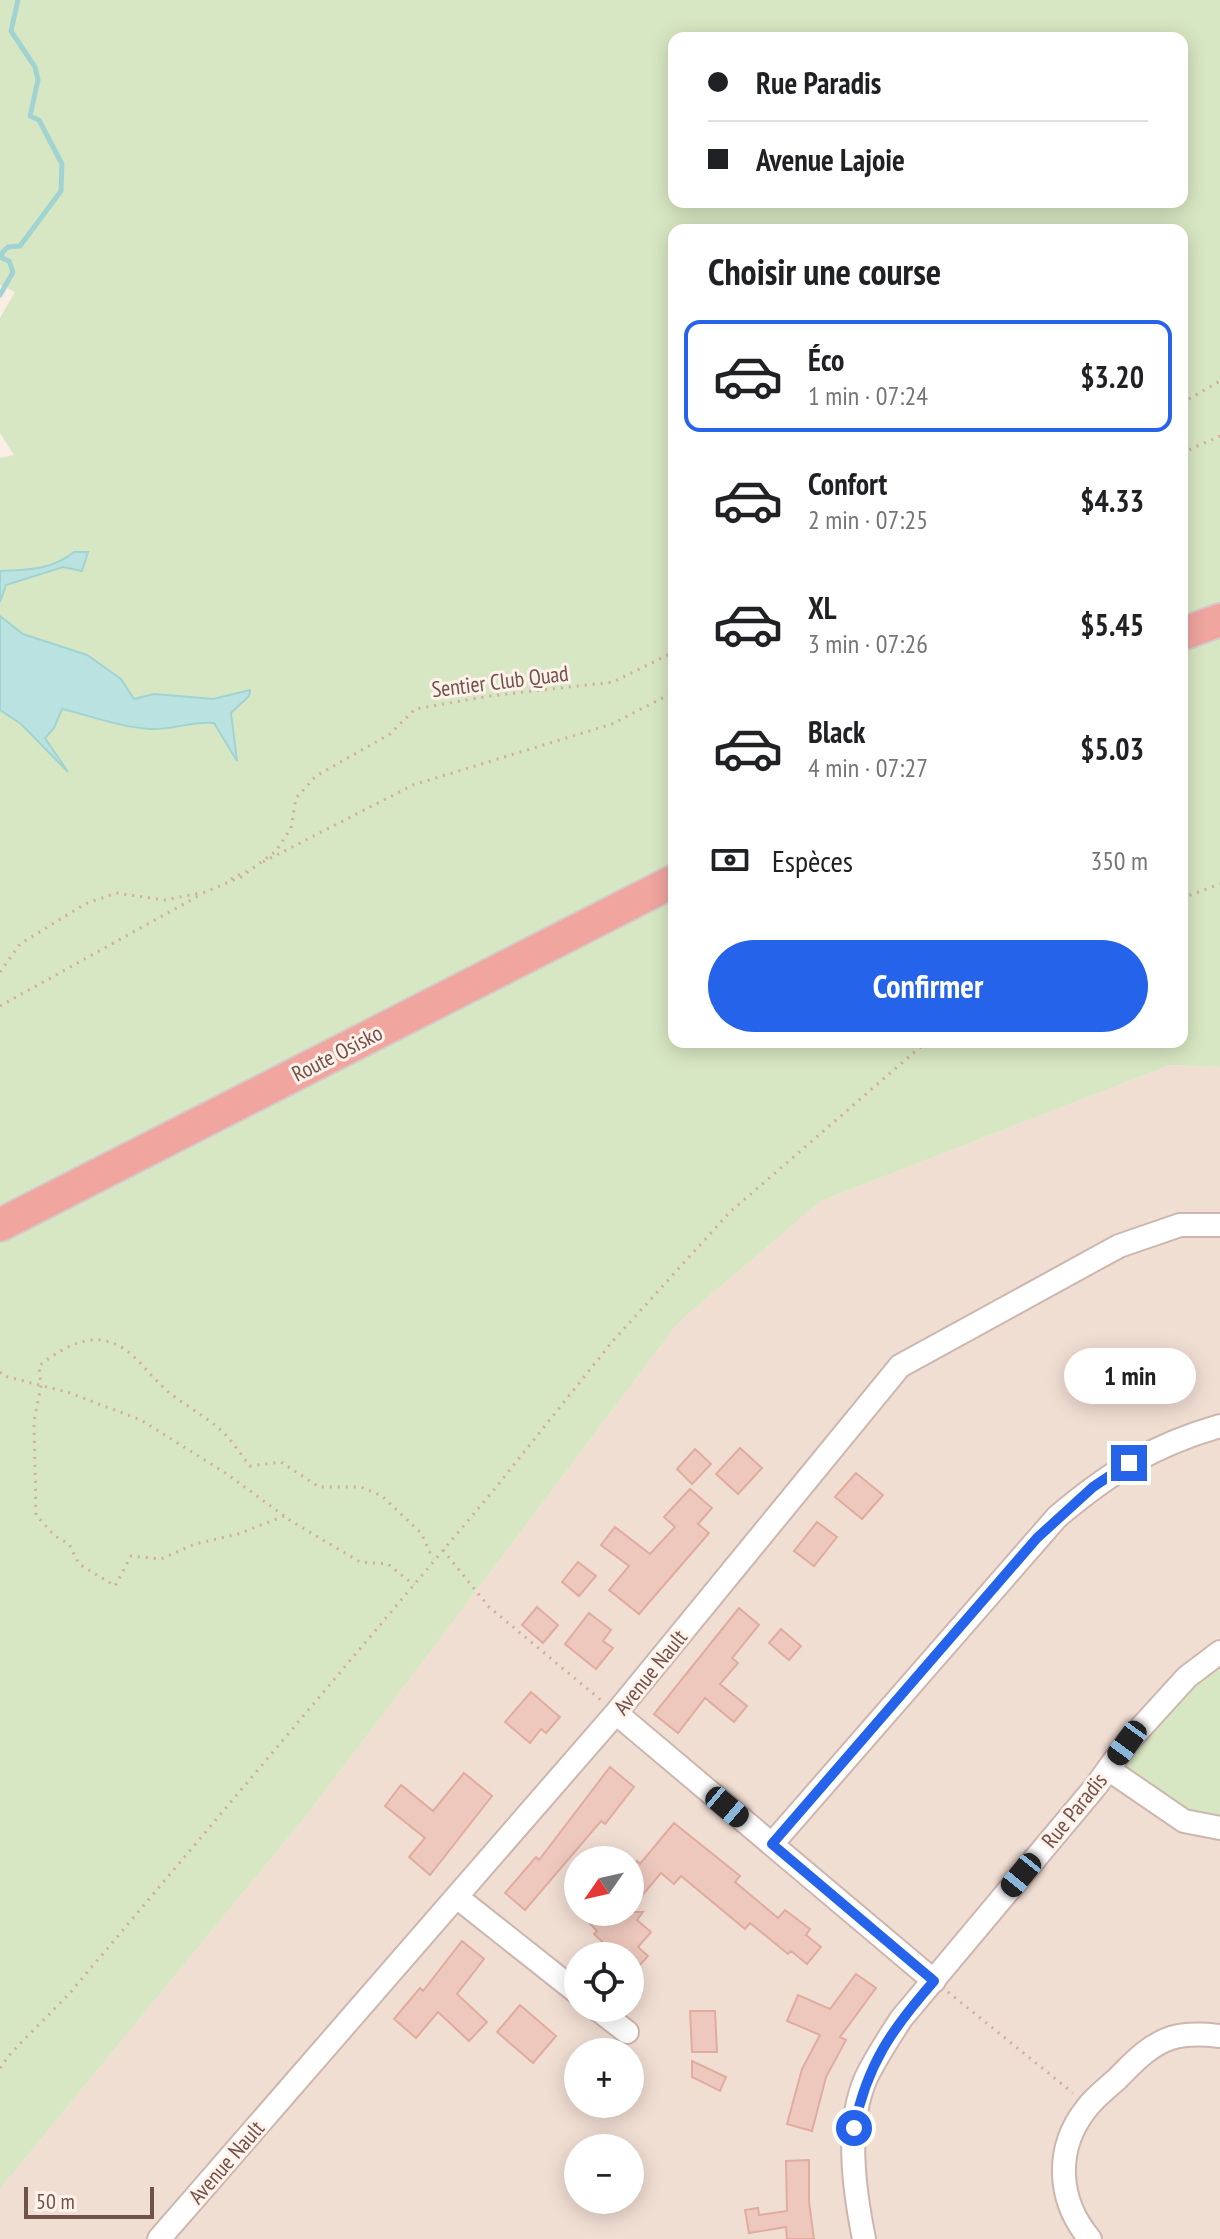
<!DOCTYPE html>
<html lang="fr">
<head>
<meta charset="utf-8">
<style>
	body { margin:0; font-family:"PT Sans Narrow",sans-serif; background:#f2f2f2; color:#202124; height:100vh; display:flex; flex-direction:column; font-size:30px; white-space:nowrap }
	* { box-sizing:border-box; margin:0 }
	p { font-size:26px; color:#757577 }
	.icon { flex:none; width:44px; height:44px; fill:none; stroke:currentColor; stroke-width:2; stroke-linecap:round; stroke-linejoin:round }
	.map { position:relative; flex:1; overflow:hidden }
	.sheet { position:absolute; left:668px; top:224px; width:520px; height:824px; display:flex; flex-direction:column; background:#fff; border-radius:16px; box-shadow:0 4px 20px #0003 }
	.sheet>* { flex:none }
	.banner { position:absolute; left:668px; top:32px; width:520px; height:176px; border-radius:16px; box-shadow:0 4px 20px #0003; display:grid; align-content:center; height:176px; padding:0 40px; background:#fff }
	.needle { width:52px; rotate:236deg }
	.tools { position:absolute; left:564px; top:1846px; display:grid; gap:16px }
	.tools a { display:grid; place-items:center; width:80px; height:80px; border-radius:50%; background:#fff; box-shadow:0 4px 20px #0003; font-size:40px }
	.scale { position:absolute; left:24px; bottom:20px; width:130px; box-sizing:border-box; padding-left:8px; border:4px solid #71524b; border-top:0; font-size:22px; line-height:28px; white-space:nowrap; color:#71524b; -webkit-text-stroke:6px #fef2ea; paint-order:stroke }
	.end { position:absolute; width:36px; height:36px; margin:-18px; border:10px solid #2563eb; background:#fff; box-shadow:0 0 0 4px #fff }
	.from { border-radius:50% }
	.bubble { position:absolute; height:56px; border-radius:28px; background:#fff; box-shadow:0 4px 20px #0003; font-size:26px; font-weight:700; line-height:56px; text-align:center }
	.car { position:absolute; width:24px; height:48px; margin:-24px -12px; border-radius:10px; box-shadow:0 0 6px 2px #0007; background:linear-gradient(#222 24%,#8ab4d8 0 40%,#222 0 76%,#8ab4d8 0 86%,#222 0) }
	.banner b { display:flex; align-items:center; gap:28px; height:76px; font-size:30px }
	.banner b+b { border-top:2px solid #e0e0e0 }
	.banner i { width:20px; height:20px; background:#202124 }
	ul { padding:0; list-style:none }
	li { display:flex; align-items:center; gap:24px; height:112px; margin:0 16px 12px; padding:0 24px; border:4px solid transparent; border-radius:16px }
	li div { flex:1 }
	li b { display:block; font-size:30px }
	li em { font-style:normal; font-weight:700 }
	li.active { border-color:#2563eb }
	li>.icon { width:72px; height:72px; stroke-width:1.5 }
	h2 { padding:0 40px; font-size:36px; line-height:96px }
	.pay { display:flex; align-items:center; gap:20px; height:88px; padding:0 40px; font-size:30px }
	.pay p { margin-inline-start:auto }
	.cta { display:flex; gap:16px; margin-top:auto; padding:16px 40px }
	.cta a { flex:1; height:92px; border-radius:48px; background:#2563eb; color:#fff; font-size:32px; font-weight:700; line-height:92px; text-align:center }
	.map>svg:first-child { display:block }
	.residential { fill:#f1ded3; fill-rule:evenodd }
	.green { fill:#d8e7c3; fill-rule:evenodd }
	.water { fill:#bae2e1; stroke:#a1d3d2; stroke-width:2 }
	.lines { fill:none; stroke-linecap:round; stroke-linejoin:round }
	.stream { stroke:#a1d3d2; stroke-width:5 }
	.building { fill:#eec8bd; stroke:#dfac9f; stroke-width:2 }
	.minor-casing { stroke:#cdb6ae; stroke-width:26 }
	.highway-casing { stroke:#d4cbc9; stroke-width:36 }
	.path { stroke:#d2aba1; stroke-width:3; stroke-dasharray:2 6; stroke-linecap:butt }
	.minor { stroke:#fff; stroke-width:22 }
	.highway { stroke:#f0a59f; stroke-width:32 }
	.route { stroke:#2563eb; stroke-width:10 }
	.labels { text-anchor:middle; stroke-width:6; stroke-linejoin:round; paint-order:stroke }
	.street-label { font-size:22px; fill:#71524b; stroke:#fef2ea }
</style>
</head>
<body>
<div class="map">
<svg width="1220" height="2239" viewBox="0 0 1220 2239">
	<rect width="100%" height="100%" fill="#faede4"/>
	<path class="residential" d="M1170,1065L1220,1067V2239H0V2189L310,1811L679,1322L821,1201ZM578,1860H630V1912H578ZM578,1956H630V2008H578ZM578,2052H630V2104H578ZM578,2148H630V2200H578Z"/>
	<path class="green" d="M0,0H1220V1067L1170,1065L821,1201L679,1322L310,1811L0,2189V710L21,724L64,768L45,738L54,728L62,709L155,729L193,721L214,723L237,758L231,713L249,696L250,690L213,699L154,694L133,699L87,655L22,634L0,616V602L6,585L63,567L82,571L74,552C52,570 27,570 0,571V458L14,455L0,433V318L15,292L0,285ZM674,38H1182V202H674ZM674,230H1182V1042H674Z
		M1220,1652V1828L1108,1769Z"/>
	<path class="water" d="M74,552H88L82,571L63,567L6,585L0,602V571C27,570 52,570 74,552Z
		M0,616L23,634L87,655L121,679L134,699L154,694L213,699L250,690L249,696L231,713L237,761L214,723C192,721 172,730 150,729C119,727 92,716 62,709L54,728L45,738L68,772L21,724L0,710Z"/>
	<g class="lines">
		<path class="stream" d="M0,295L13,272L9,261L2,258V253L8,247L20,246L61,191L62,164L39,120L30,116L38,80L35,67L11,31L18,0"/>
	</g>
	<path class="building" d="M740,1448L762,1468L738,1494L716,1474Z
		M695,1449L711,1464L692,1484L677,1469Z
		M856,1473L883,1495L862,1519L835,1497Z
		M690,1489L712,1508L698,1524L709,1533L639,1614L609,1590L629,1566L601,1545L615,1527L650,1554L675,1527L664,1517Z
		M817,1522L837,1537L814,1566L794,1551Z
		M578,1562L596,1576L579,1596L562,1582Z
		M537,1607L558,1625L543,1643L522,1625Z
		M739,1608L759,1625L732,1658L738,1663L720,1684L747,1706L734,1722L705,1698L678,1733L654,1714Z
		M589,1613L611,1630L603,1641L613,1648L596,1669L565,1644Z
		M781,1629L801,1646L789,1660L769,1643Z
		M531,1692L560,1717L546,1733L541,1729L530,1743L505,1722Z
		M610,1767L634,1787L605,1824L601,1821L525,1910L505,1893L536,1857L539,1860Z
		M464,1773L492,1796L430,1875L409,1857L425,1838L385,1806L401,1785L433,1811Z
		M674,1823L740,1876L735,1882L778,1918L785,1910L810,1929L806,1935L821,1947L807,1964L791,1951L788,1954L750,1923L745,1929L681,1876L674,1884L661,1873L630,1910V1869L637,1861L640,1864Z
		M579,1912H643L637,1920L651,1932L638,1947L648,1956L630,1976V1956H602L609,1948L594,1934L597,1931Z
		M462,1941L484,1959L457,1994L487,2022L469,2041L438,2012L416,2038L394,2019L420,1988L423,1991Z
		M856,1974L876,1988L840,2037L846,2040L826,2077L812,2131L787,2124L802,2069L820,2035L787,2021L798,1995L830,2009Z
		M520,2005L556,2036L533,2063L497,2032Z
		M690,2011H715L717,2052H692Z
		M692,2061L726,2077L720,2091L692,2077Z
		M809,2160V2202L814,2239H787L786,2227L749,2233L745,2210L758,2208L759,2215L787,2211L786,2161Z"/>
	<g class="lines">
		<defs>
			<path id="minor" d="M616,1713L934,1981
				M1108,1769L1184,1821L1220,1828
				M772,1844L1057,1517C1109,1473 1153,1445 1220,1426
				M458,1898L578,1993
				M596,2008L627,2032
				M159,2239L616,1713L900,1366L1119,1246L1180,1225H1220
				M864,2239C854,2189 845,2126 866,2078C876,2057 889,2038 901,2019L1096,1786L1127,1743L1187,1677L1220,1652
				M1090,2239C1058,2201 1054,2150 1086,2109C1094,2098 1107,2088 1117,2079C1132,2064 1149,2045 1171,2038C1186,2033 1204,2034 1220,2036"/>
			<path id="highway" d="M1182,634L1220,620
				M0,1225L674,881"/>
		</defs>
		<use href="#minor" class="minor-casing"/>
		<use href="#highway" class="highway-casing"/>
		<path class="path" d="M1182,403L1220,381
			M1182,453L1220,436
			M263,862L413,785L612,724L674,692
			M231,879L246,871
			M1182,898L1220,884
			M0,972L20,944L85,904L116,893L165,900L205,892L241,877L276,851L291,828L296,798L316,776L390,734L415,709L490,696L613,682L674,652
			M0,1006L200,895
			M0,1372L4,1376L67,1392L141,1420L227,1474L291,1521L360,1562L388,1564L414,1585
			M284,1516L238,1534L195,1544L161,1559L131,1556L115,1586L79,1564L69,1544L55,1536L36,1515L34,1421L41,1386L39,1366C56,1352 83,1335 106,1341C132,1347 145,1371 163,1387C181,1404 205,1415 223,1432C233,1442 241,1455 250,1466L281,1462L319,1487H361L382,1496L421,1533L433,1559
			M443,1550L489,1607L602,1701
			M948,1992L1073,2093
			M0,2068L11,2053L69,1994L493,1491L612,1342L729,1213L926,1042"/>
		<use href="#minor" class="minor"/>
		<use href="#highway" class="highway"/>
	</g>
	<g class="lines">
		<path class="route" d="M854,2128C867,2064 892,2029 934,1981L772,1844L1037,1538L1093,1487L1129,1463"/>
	</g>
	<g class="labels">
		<g class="street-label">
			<text transform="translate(500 681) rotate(-7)" y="8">Sentier Club Quad</text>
			<text transform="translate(337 1053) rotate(-27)" y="8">Route Osisko</text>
			<text transform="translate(650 1672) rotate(-51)" y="8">Avenue Nault</text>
			<text transform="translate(1074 1810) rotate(-51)" y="8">Rue Paradis</text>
			<text transform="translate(226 2162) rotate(-49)" y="8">Avenue Nault</text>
		</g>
	</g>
</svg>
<div class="tools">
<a><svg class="needle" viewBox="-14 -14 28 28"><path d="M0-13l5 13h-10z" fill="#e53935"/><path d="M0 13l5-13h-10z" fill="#757577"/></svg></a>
<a><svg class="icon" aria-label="locate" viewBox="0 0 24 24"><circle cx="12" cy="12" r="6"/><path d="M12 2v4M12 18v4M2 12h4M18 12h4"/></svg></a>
<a>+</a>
<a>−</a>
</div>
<div class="scale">50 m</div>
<i class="end from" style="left:854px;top:2128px"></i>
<i class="end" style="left:1129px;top:1463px"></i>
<div class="bubble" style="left:1064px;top:1348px;width:132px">1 min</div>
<i class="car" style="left:1127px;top:1743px;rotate:216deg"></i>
<i class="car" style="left:727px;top:1807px;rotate:130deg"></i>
<i class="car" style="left:1021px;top:1875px;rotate:219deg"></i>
<div class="banner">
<b><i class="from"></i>Rue Paradis</b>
<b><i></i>Avenue Lajoie</b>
</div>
<section class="sheet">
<h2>Choisir une course</h2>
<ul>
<li class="active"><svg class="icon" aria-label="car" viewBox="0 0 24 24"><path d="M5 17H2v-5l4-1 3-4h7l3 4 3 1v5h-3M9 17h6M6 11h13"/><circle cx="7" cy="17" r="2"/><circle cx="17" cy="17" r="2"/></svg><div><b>Éco</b><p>1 min · 07:24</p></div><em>$3.20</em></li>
<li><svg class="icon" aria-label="car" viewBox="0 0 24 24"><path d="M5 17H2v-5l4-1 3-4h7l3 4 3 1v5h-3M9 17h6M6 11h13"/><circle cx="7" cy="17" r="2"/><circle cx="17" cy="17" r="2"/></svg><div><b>Confort</b><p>2 min · 07:25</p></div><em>$4.33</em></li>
<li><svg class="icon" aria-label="car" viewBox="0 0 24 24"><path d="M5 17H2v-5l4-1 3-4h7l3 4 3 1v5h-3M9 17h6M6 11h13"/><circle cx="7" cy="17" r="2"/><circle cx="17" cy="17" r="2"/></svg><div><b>XL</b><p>3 min · 07:26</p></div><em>$5.45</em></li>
<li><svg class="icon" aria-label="car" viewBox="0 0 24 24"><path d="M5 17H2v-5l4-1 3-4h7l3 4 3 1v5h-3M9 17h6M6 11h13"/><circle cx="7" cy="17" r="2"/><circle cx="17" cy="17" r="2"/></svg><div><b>Black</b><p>4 min · 07:27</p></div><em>$5.03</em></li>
</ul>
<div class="pay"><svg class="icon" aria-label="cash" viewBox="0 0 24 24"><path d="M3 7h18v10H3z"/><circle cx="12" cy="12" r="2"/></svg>Espèces<p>350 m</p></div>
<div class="cta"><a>Confirmer</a></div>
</section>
</div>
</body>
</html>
